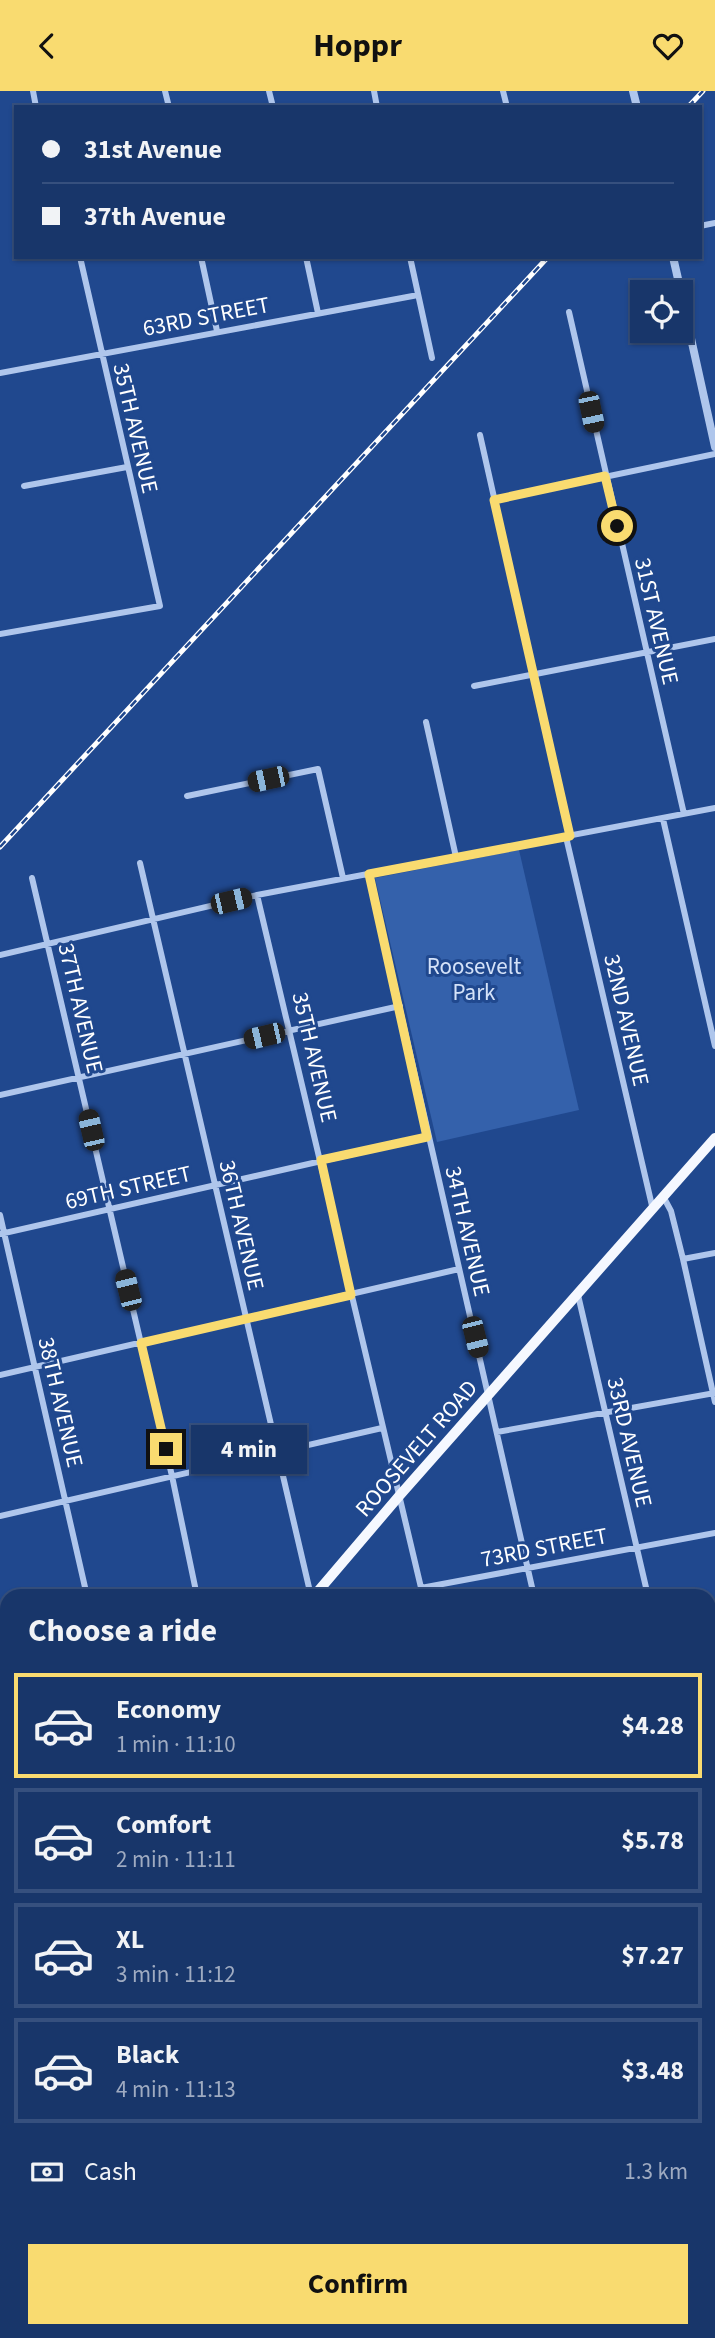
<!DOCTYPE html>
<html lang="en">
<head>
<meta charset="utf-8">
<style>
	body { margin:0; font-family:"Source Sans 3",sans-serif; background:#254172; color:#f1f3f6; height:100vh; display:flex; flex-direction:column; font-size:26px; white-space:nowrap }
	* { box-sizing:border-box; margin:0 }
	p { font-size:23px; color:#9fabc1 }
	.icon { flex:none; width:38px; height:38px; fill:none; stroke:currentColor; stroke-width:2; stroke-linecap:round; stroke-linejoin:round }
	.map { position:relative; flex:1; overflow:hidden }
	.sheet { position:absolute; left:0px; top:1498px; width:716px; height:749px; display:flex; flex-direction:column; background:#18366a; border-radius:21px 21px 0 0; box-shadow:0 2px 5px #0004,0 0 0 2px #36507e }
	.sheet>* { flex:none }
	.top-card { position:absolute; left:14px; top:14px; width:688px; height:154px; border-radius:0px; box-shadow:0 2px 5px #0004,0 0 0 2px #36507e; display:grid; align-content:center; height:154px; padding:0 28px; background:#18366a }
	.buttons { position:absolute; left:630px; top:189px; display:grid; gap:14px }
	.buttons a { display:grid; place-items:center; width:63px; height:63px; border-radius:0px; background:#18366a; box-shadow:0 2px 5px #0004,0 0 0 2px #36507e; font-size:35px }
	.end { position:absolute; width:32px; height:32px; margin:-16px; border:9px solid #f9db70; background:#111; box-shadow:0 0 0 4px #111 }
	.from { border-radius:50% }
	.bubble { position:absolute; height:49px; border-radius:0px; background:#18366a; box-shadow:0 2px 5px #0004,0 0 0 2px #36507e; font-size:23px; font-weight:700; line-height:49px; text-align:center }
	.car { position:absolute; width:21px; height:42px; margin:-21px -10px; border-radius:9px; box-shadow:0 0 5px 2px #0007; background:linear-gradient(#222 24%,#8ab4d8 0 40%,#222 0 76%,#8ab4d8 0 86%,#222 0) }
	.top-card b { display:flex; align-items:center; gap:24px; height:66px; font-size:26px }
	.top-card b+b { border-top:2px solid #36507e }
	.top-card i { width:18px; height:18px; background:#f1f3f6 }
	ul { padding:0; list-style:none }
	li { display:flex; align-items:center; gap:21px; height:105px; margin:0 14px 10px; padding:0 14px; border:4px solid #36507e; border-radius:0px }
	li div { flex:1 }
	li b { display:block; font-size:26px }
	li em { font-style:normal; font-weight:700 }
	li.current { border-color:#f9db70 }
	li>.icon { width:63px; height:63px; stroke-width:1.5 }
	h2 { padding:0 28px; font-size:32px; line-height:84px }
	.pay { display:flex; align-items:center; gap:18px; height:77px; padding:0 28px; font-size:26px }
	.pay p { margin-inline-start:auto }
	.button { display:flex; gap:14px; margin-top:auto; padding:14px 28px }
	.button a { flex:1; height:80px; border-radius:0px; background:#f9db70; color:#111; font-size:28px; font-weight:700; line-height:80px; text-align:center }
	header { display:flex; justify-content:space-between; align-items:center; height:91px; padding:0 28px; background:#f9db70; color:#111; font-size:32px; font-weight:700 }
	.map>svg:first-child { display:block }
	.green { fill:#3461ab }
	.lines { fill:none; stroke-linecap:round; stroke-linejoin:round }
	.minor { stroke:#afc6ec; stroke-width:6 }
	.tertiary { stroke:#afc6ec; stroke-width:8 }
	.secondary { stroke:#dbe6f9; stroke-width:9 }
	.primary { stroke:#f5f8ff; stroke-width:10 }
	.rail-casing { stroke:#fff; stroke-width:5 }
	.rail { stroke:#20488e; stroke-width:2.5; stroke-dasharray:8; stroke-linecap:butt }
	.route { stroke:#f9db70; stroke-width:9 }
	.labels { text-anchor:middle; stroke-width:6; stroke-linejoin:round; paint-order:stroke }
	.street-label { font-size:23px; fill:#fff; stroke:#20488e }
	.park-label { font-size:23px; fill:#d4e2f9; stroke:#20488e }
</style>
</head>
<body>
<header><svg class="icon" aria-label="back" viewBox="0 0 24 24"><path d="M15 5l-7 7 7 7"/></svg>Hoppr<svg class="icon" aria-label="heart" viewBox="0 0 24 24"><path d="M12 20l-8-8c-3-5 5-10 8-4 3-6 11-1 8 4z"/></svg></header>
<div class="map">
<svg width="715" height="2247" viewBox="0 0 715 2247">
	<rect width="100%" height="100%" fill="#20488e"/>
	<path class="green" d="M519,759L579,1019L437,1051L375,787Z"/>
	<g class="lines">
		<path class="minor" d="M33,0L36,16
			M165,0L169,16
			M269,0L273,16
			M374,0L377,16
			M503,0L507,16
			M700,135L715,132
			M201,166L217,240
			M306,166L318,222
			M410,166L432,267
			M569,221L684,723
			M0,282L418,204
			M480,344L570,745
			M24,395L127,376
			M494,409L715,363
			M0,543L160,515L80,166
			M474,595L715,548
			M426,631L456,766
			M187,705L318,678L343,787
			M663,728L715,955
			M566,746L653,1119
			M140,772L311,1505
			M369,783L534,1505
			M32,787L172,1385L197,1505
			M257,804L423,1505
			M0,864L257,804L715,717
			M0,1004L400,915
			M664,1107L671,1120L683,1168L715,1311
			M0,1124L87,1505
			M0,1143L427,1046
			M683,1168L715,1162
			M578,1204L648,1505
			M0,1284L459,1178
			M497,1341L715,1302
			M0,1425L382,1337
			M421,1497L715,1442
			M0,1563L7,1562
			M709,1571L715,1570
			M709,1760L715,1784
			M709,1966L715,1965
			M0,2015L7,2014
			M0,2189L7,2187
			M709,2198L715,2197
			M0,2233L3,2247
			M258,2240L260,2247
			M365,2240L366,2247
			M473,2240L475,2247
			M575,2240L576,2247
			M681,2240L683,2247
			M487,2247L518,2240"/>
		<path class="tertiary" d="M633,0L637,16
			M673,166L681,201
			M681,202L715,356
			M709,1716L715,1715"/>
		<path class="secondary" d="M0,1635L7,1667
			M138,2240L139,2247"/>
		<path class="primary" d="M314,1505L400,1404L715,1047
			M0,1836L7,1833
			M0,1854L7,1851"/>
		<defs>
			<path id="rail" d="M688,16L703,0
				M0,756L548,166"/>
		</defs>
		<use href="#rail" class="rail-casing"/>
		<use href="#rail" class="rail"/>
	</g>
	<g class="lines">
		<path class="route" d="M166,1358L141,1252L351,1204L321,1069L427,1046L369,783L570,745L494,409L605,385L617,435"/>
	</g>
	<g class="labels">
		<g class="street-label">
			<text transform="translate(206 225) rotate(-11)" y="8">63RD STREET</text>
			<text transform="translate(136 337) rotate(77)" y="8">35TH AVENUE</text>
			<text transform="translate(657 530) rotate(77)" y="8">31ST AVENUE</text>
			<text transform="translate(81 917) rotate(77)" y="8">37TH AVENUE</text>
			<text transform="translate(627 929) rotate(77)" y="8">32ND AVENUE</text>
			<text transform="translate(315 966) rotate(77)" y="8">35TH AVENUE</text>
			<text transform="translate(128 1096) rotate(-13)" y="8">69TH STREET</text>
			<text transform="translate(242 1134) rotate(77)" y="8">36TH AVENUE</text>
			<text transform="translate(468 1140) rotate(77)" y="8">34TH AVENUE</text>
			<text transform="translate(61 1311) rotate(77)" y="8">38TH AVENUE</text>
			<text transform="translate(630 1351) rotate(77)" y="8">33RD AVENUE</text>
			<text transform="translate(416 1357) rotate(-49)" y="8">ROOSEVELT ROAD</text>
			<text transform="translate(544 1456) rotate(-11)" y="8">73RD STREET</text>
		</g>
		<g class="park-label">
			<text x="474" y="883">Roosevelt<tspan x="474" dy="26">Park</tspan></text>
		</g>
	</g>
</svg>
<div class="buttons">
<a><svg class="icon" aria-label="locate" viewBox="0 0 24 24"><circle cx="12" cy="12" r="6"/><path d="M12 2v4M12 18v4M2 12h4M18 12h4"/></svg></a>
</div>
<i class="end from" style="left:617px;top:435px"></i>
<i class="end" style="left:166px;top:1358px"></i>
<div class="bubble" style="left:191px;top:1334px;width:116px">4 min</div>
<i class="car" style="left:591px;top:321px;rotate:168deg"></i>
<i class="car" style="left:268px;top:688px;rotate:258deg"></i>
<i class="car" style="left:231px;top:810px;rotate:77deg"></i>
<i class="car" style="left:264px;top:945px;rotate:257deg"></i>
<i class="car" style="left:91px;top:1039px;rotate:347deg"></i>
<i class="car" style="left:128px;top:1199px;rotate:346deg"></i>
<i class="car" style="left:475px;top:1246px;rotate:166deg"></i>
<div class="top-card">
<b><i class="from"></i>31st Avenue</b>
<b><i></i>37th Avenue</b>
</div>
<section class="sheet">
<h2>Choose a ride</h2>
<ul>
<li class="current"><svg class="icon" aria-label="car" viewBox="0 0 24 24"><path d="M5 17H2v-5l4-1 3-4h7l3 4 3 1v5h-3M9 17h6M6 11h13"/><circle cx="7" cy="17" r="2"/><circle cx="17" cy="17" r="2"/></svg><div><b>Economy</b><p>1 min · 11:10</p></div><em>$4.28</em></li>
<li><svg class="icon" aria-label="car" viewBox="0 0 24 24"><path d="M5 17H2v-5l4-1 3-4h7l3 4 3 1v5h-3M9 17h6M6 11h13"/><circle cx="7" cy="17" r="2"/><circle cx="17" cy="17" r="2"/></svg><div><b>Comfort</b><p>2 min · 11:11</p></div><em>$5.78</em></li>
<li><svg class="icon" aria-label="car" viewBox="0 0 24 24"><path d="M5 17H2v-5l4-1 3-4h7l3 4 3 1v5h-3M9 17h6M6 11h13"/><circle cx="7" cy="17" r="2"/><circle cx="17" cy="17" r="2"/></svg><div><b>XL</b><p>3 min · 11:12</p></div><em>$7.27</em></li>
<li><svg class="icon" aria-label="car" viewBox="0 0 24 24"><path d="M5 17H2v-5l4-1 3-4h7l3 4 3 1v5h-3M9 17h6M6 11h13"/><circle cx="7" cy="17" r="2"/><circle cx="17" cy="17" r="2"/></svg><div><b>Black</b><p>4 min · 11:13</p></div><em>$3.48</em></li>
</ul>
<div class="pay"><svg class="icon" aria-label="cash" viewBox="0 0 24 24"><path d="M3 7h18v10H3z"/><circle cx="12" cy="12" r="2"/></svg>Cash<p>1.3 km</p></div>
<div class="button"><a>Confirm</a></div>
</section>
</div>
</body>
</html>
